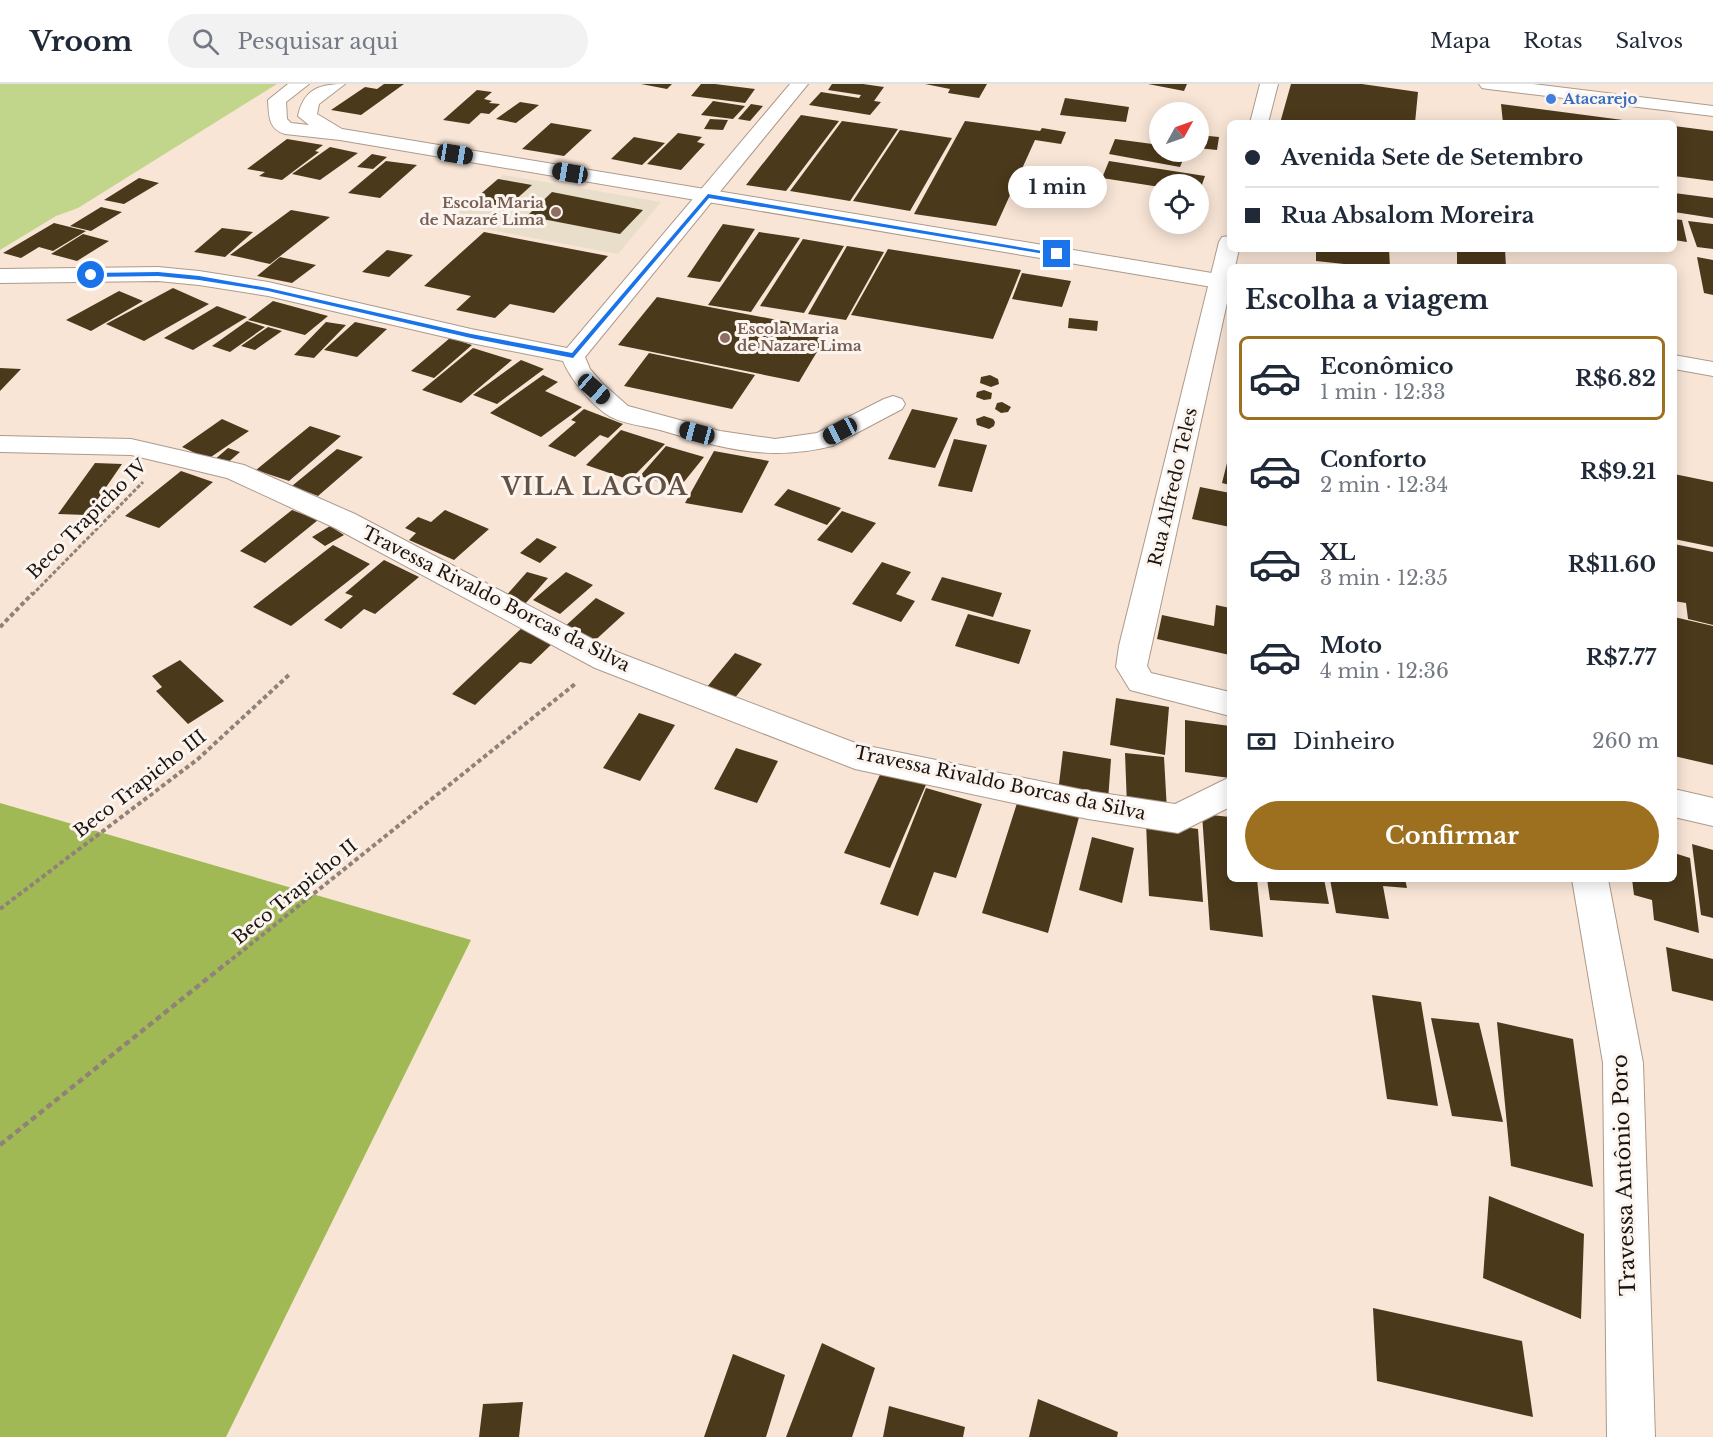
<!DOCTYPE html>
<html lang="pt">
<head>
<meta charset="utf-8">
<style>
	body { margin:0; font-family:"Libre Baskerville",serif; background:#f2f2f3; color:#1f2937; height:100vh; display:flex; flex-direction:column; font-size:22px; white-space:nowrap }
	* { box-sizing:border-box; margin:0 }
	p { font-size:20px; color:#747a83 }
	.icon { flex:none; width:33px; height:33px; fill:none; stroke:currentColor; stroke-width:2; stroke-linecap:round; stroke-linejoin:round }
	.map { position:relative; flex:1; overflow:hidden }
	.details { position:absolute; left:1227px; top:180px; width:450px; height:618px; display:flex; flex-direction:column; background:#fff; border-radius:9px; box-shadow:0 3px 15px #0003 }
	.details>* { flex:none }
	.top-card { position:absolute; left:1227px; top:36px; width:450px; height:132px; border-radius:9px; box-shadow:0 3px 15px #0003; display:grid; align-content:center; height:132px; padding:0 18px; background:#fff }
	.needle { width:39px; rotate:50deg }
	.fabs { position:absolute; left:1149px; top:18px; display:grid; gap:12px }
	.fabs a { display:grid; place-items:center; width:60px; height:60px; border-radius:50%; background:#fff; box-shadow:0 3px 15px #0003; font-size:30px }
	.end { position:absolute; width:27px; height:27px; margin:-14px; border:8px solid #1a73e8; background:#fff; box-shadow:0 0 0 3px #fff }
	.from { border-radius:50% }
	.bubble { position:absolute; height:42px; border-radius:21px; background:#fff; box-shadow:0 3px 15px #0003; font-size:20px; font-weight:700; line-height:42px; text-align:center }
	.car { position:absolute; width:18px; height:36px; margin:-18px -9px; border-radius:8px; box-shadow:0 0 4px 2px #0007; background:linear-gradient(#222 24%,#8ab4d8 0 40%,#222 0 76%,#8ab4d8 0 86%,#222 0) }
	.top-card b { display:flex; align-items:center; gap:21px; height:57px; font-size:22px }
	.top-card b+b { border-top:2px solid #e0e1e3 }
	.top-card i { width:15px; height:15px; background:#1f2937 }
	ul { padding:0; list-style:none }
	li { display:flex; align-items:center; gap:18px; height:84px; margin:0 12px 9px; padding:0 6px; border:3px solid transparent; border-radius:9px }
	li div { flex:1 }
	li b { display:block; font-size:22px }
	li em { font-style:normal; font-weight:700 }
	li.current { border-color:#9c701f }
	li>.icon { width:54px; height:54px; stroke-width:1.5 }
	h2 { padding:0 18px; font-size:27px; line-height:72px }
	.pay { display:flex; align-items:center; gap:15px; height:66px; padding:0 18px; font-size:22px }
	.pay p { margin-inline-start:auto }
	.action { display:flex; gap:12px; margin-top:auto; padding:12px 18px }
	.action a { flex:1; height:69px; border-radius:36px; background:#9c701f; color:#fff; font-size:24px; font-weight:700; line-height:69px; text-align:center }
	header { display:flex; align-items:center; gap:36px; box-sizing:border-box; height:84px; padding:0 30px; background:#fff; border-bottom:2px solid #e0e1e3 }
	header strong { font-size:28px }
	nav { display:flex; gap:33px; margin-inline-start:auto; font-size:21px }
	.search { width:420px; height:54px; background:#f2f2f3; display:flex; align-items:center; gap:15px; box-sizing:border-box; padding:0 21px; border-radius:33px; color:#747a83; font-size:22px }
	.map>svg:first-child { display:block }
	.education { fill:#e8dec9 }
	.green { fill:#c1d68b }
	.forest { fill:#a1b955 }
	.building { fill:#4b391b }
	.lines { fill:none; stroke-linecap:round; stroke-linejoin:round }
	.minor-casing { stroke:#ac9a8c; stroke-width:2 }
	.tertiary-casing { stroke:#ac9a8c; stroke-width:2 }
	.path-far2 { stroke:#908278; stroke-width:3; stroke-dasharray:4 2; stroke-linecap:butt }
	.path-far1 { stroke:#908278; stroke-width:4; stroke-dasharray:4.5 3; stroke-linecap:butt }
	.path { stroke:#908278; stroke-width:4.5; stroke-dasharray:6 4; stroke-linecap:butt }
	.minor { fill:#fff; fill-rule:evenodd }
	.tertiary { fill:#fff; fill-rule:evenodd }
	.route { fill:#1a73e8 }
	.shop-dot { fill:#3f7fe0; stroke:#fcf4ef; stroke-width:2 }
	.education-dot { fill:#8d6e63; stroke:#fcf4ef; stroke-width:2 }
	.labels { text-anchor:middle; stroke-width:6; stroke-linejoin:round; paint-order:stroke }
	.far-shop-label { font-size:15px; font-weight:bold; fill:#366cbe; stroke:#fcf4ef; text-anchor:start }
	.far-education-label { font-size:15px; font-weight:bold; fill:#785e54; stroke:#fcf4ef; text-anchor:end }
	.street-label { font-size:18px; fill:#1b140f; stroke:#fcf4ef }
	.near-street-label { font-size:21px; fill:#1b140f; stroke:#fcf4ef }
	.district-label { font-size:24px; font-weight:bold; letter-spacing:1.5px; fill:#625246; stroke:#fcf4ef }
</style>
</head>
<body>
<header>
<strong>Vroom</strong>
<div class="search"><svg class="icon" aria-label="search" viewBox="0 0 24 24"><circle cx="10" cy="10" r="6"/><path d="M15 15l6 6"/></svg>Pesquisar aqui</div>
<nav><a>Mapa</a><a>Rotas</a><a>Salvos</a></nav>
</header>
<div class="map">
<svg width="1713" height="1353" viewBox="0 0 1713 1353">
	<rect width="100%" height="100%" fill="#f8e5d6"/>
	<path class="education" d="M503,91L661,118L618,170L448,138Z"/>
	<path class="green" d="M0,0H277L78,124L56,132L0,166Z"/>
	<path class="forest" d="M0,719L471,856L226,1353H0Z"/>
	<path class="building" d="M384,0H404L361,31L331,26L365,3L377,5Z
		M641,0H672L667,5Z
		M701,0H715L755,5L745,19L691,12Z
		M832,0H863L884,3L874,17L881,18L870,31L809,21L821,8L859,14L861,11L828,6Z
		M925,0H987L979,14L948,9L950,5Z
		M1148,0H1187L1184,7Z
		M1291,0H1362L1418,8L1415,39H1280Z
		M477,6L492,8L484,15L492,17L489,19L500,20L489,30L481,29L469,40L443,36Z
		M1065,14L1129,23L1126,38L1060,31Z
		M713,17L745,22L733,35L701,31Z
		M520,18L539,21L516,39L496,35Z
		M751,20L763,22L750,37L738,35Z
		M1501,20L1638,38V39H1503Z
		M801,31L839,37L786,107L746,101Z
		M710,35L728,36L723,46L704,45Z
		M842,37L898,45L850,117L790,107Z
		M965,37L1040,47L1042,44L1066,48L1061,60L1035,56L996,142L914,130Z
		M551,39L592,46L564,72L522,65Z
		M1674,42L1713,47V97L1674,92Z
		M900,46L952,54L910,127L853,117Z
		M678,49L702,53L697,58L705,60L681,86L647,80Z
		M1198,51L1219,53L1217,66L1198,64Z
		M634,53L665,59L642,81L611,75Z
		M287,55L323,61L315,67L319,68L282,96L259,92L265,88L247,85Z
		M1115,55L1160,61V68H1186L1180,83L1109,70Z
		M330,63L358,69L320,96L292,90Z
		M372,70L387,73L373,85L357,83Z
		M386,77L417,81L380,114L348,109Z
		M1109,77L1205,92L1198,112V100H1160V103L1102,94Z
		M1050,91L1084,99L1070,118L1035,111Z
		M139,94L159,99L124,120L104,116Z
		M498,95L532,101L503,127L469,120Z
		M552,108L643,126L620,150L527,132Z
		M1674,109L1713,114V134L1674,128Z
		M101,123L122,128L91,147L70,142Z
		M291,126L330,133L270,180L230,171Z
		M1674,135L1682,136L1687,158L1674,156Z
		M1688,137L1713,140V165L1697,163Z
		M54,139L86,147L53,167L39,163L21,174L3,169Z
		M723,140L755,145L720,198L687,193Z
		M222,144L253,148L225,173L194,168Z
		M484,148L608,172L554,229L510,220L495,234L456,226L471,212L424,202Z
		M759,148L800,154L751,228L708,221Z
		M83,150L109,157L77,177L51,170Z
		M803,155L844,162L804,229L760,222Z
		M847,162L884,168L846,236L808,230Z
		M888,165L1021,186L993,255L851,231Z
		M1316,165H1389L1390,183H1344V180L1316,177Z
		M1457,165H1505L1506,183H1457Z
		M387,166L413,171L389,193L362,188Z
		M280,173L316,181L292,199L257,192Z
		M1697,173L1713,176V211L1704,209Z
		M1022,189L1071,197L1062,223L1012,215Z
		M173,204L209,220L144,257L106,240Z
		M119,207L143,217L91,247L66,236Z
		M657,213L830,246L799,298L618,261Z
		M273,217L328,232L305,251L248,236Z
		M217,222L247,233L193,266L164,254Z
		M1069,234L1098,237L1097,247L1068,244Z
		M247,237L265,243L230,268L212,262Z
		M326,238L346,241L314,274L294,271Z
		M355,238L387,245L357,273L324,266Z
		M268,243L282,247L255,266L241,262Z
		M450,254L472,261L434,294L411,287Z
		M473,264L512,276L461,319L422,306Z
		M649,269L755,291L732,325L624,302Z
		M521,276L544,285L497,320L473,311Z
		M0,284L21,285L0,307Z
		M543,291L558,298L545,307L582,323L541,353L490,329Z
		M990,291L998,295L999,300L991,303L980,299L981,293Z
		M984,306L992,309L991,315L984,316L976,313L977,308Z
		M1002,318L1011,323L1008,328L1001,329L995,325L997,319Z
		M584,325L623,340L608,354L600,351L575,373L548,362L576,338L571,336Z
		M912,325L958,334L935,384L888,375Z
		M984,332L993,335L995,338L994,342L989,345L977,341L976,335Z
		M222,335L249,347L208,375L182,363Z
		M310,342L341,352L289,397L256,386Z
		M621,346L665,360L630,396L586,381Z
		M954,355L987,361L972,408L938,402Z
		M666,362L704,373L679,404L640,392Z
		M228,364L240,368L225,381L213,377Z
		M337,365L363,373L318,412L292,402Z
		M714,367L769,377L742,429L685,419Z
		M1229,371H1230V401L1222,399Z
		M95,379L122,380L87,431L58,430Z
		M181,387L213,398L159,444L125,432Z
		M1674,390L1713,398V463L1674,455Z
		M1200,403L1230,409V443L1192,435Z
		M788,405L841,424L827,441L774,421Z
		M292,426L318,436L265,479L240,467Z
		M445,426L489,445L454,476L409,456L416,449L405,444L418,433L431,438Z
		M842,427L876,439L852,469L817,456Z
		M330,442L344,451L325,462L312,453Z
		M537,454L557,463L540,479L520,469Z
		M1674,460L1713,468V541L1688,535L1686,519L1674,517Z
		M333,461L370,480L291,542L253,523Z
		M384,476L419,493L375,530L364,525L341,545L324,536L353,512L345,509Z
		M882,478L911,488L896,510L915,517L901,538L852,520Z
		M527,488L548,494L525,520L505,513Z
		M566,488L593,501L560,530L533,516Z
		M942,493L1002,509L993,533L931,516Z
		M596,514L625,529L590,561L561,546Z
		M1216,521L1230,524V571L1157,555L1162,531L1214,542Z
		M968,530L1031,546L1019,580L955,562Z
		M1674,533L1713,542V681L1674,672Z
		M525,541L556,556L531,580L520,578L475,621L452,610Z
		M735,569L762,580L734,615L707,603Z
		M180,576L224,617L188,640L156,607L162,603L152,592Z
		M1116,614L1169,623L1165,671L1110,661Z
		M639,629L675,641L640,697L603,684Z
		M1185,636L1230,642V694L1185,688Z
		M736,664L778,677L757,719L714,705Z
		M1063,667L1111,675L1108,717L1058,708Z
		M1125,669L1164,673L1167,727L1127,722Z
		M884,682L928,696L890,784L844,769Z
		M926,704L982,720L956,794L934,788L918,832L880,820Z
		M1018,716L1079,733L1048,849L982,829Z
		M1202,730L1230,733V795H1257L1263,853L1210,846Z
		M1146,738L1198,745L1203,818L1149,812Z
		M1092,753L1134,764L1122,819L1079,806Z
		M1692,760L1713,766V834L1701,831Z
		M1674,769L1690,774L1699,849L1654,836L1652,816L1634,811L1632,795H1674Z
		M1267,795H1324L1329,820L1270,816Z
		M1330,795H1405L1407,804L1383,802L1389,835L1336,829Z
		M1666,863L1713,875V917L1672,907Z
		M1372,911L1421,918L1438,1022L1387,1015Z
		M1431,934L1479,939L1503,1038L1452,1032Z
		M1497,938L1573,955L1593,1103L1511,1082Z
		M1489,1112L1584,1150L1581,1235L1483,1194Z
		M1373,1224L1522,1257L1533,1333L1377,1297Z
		M822,1259L875,1284L852,1353H786Z
		M733,1270L785,1291L766,1353H704Z
		M1038,1315L1118,1348L1117,1353H1029Z
		M523,1318L519,1353H479L483,1320Z
		M889,1322L965,1343L963,1353H883Z"/>
	<g class="lines">
		<defs>
			<path id="minor" d="M790,0H808L585,273L590,285L603,300L628,322L720,347L775,355L817,349L884,315L893,312L902,315L905,320L902,325L832,362C768,378 722,364 660,346C644,342 625,340 611,333C594,324 570,295 563,277L471,259L268,212L199,201L158,197L0,199V185L158,183L199,187L268,198L471,245L567,264Z
				M1260,0H1278L1268,39H1250Z
				M1479,0H1533L1713,22V32L1488,5L1482,4Z
				M1230,152V165H1239L1235,183H1230V205L1147,582L1151,589L1230,608V632L1130,606L1116,583L1119,562L1219,158L1222,153Z
				M0,352L131,355L244,381L355,430L617,568L858,660L1088,707L1175,720L1230,693V723L1178,749L1088,735L855,685L595,584L335,444L227,394L131,371L0,368Z
				M1674,705L1713,714V742L1674,733Z
				M1572,795H1608L1643,979L1655,1353H1607L1603,979Z"/>
			<path id="tertiary" d="M288,0H309L286,18L287,35L291,39L309,41L298,32C304,5 319,0 345,0L319,20L317,30L342,45L1230,192V206L340,56L285,50C268,45 269,31 268,16Z
				M1674,271L1713,278V292L1674,285Z"/>
		</defs>
		<use href="#minor" class="minor-casing"/>
		<use href="#tertiary" class="tertiary-casing"/>
		<path class="path-far2" d="M32,511L143,398"/>
		<path class="path-far1" d="M0,543L33,509
			M0,825L198,675L291,589
			M226,880L575,600"/>
		<path class="path" d="M0,1061L228,878"/>
		<use href="#minor" class="minor"/>
		<use href="#tertiary" class="tertiary"/>
	</g>
	<path class="route" d="M708,110L1060,170L1057,172L709,114L573,274L471,254L268,207L199,196L158,192L91,193L87,191L91,189L158,188L199,192L268,204L471,250L572,269Z"/>
	<circle class="shop-dot" cx="1551" cy="15" r="6"/>
	<g class="education-dot">
		<circle cx="556" cy="128" r="6"/>
		<circle cx="725" cy="254" r="6"/>
	</g>
	<g class="labels">
		<g class="far-shop-label">
			<text x="1563" y="20">Atacarejo</text>
		</g>
		<g class="far-education-label">
			<text x="544" y="124">Escola Maria<tspan x="544" dy="17">de Nazaré Lima</tspan></text>
			<text x="737" y="250" text-anchor="start">Escola Maria<tspan x="737" dy="17">de Nazare Lima</tspan></text>
		</g>
		<g class="street-label">
			<text transform="translate(1173 403) rotate(-77)" y="6">Rua Alfredo Teles</text>
			<text transform="translate(87 435) rotate(-45)" y="6">Beco Trapicho IV</text>
			<text transform="translate(496 515) rotate(27)" y="6">Travessa Rivaldo Borcas da Silva</text>
			<text transform="translate(1000 699) rotate(12)" y="6">Travessa Rivaldo Borcas da Silva</text>
			<text transform="translate(140 700) rotate(-38)" y="6">Beco Trapicho III</text>
			<text transform="translate(295 808) rotate(-39)" y="6">Beco Trapicho II</text>
		</g>
		<g class="near-street-label">
			<text transform="translate(1624 1091) rotate(-92)" y="7">Travessa Antônio Poro</text>
		</g>
		<g class="district-label">
			<text x="595" y="411">VILA LAGOA</text>
		</g>
	</g>
</svg>
<div class="fabs">
<a><svg class="needle" viewBox="-14 -14 28 28"><path d="M0-13l5 13h-10z" fill="#e53935"/><path d="M0 13l5-13h-10z" fill="#747a83"/></svg></a>
<a><svg class="icon" aria-label="locate" viewBox="0 0 24 24"><circle cx="12" cy="12" r="6"/><path d="M12 2v4M12 18v4M2 12h4M18 12h4"/></svg></a>
</div>
<i class="end from" style="left:91px;top:191px"></i>
<i class="end" style="left:1057px;top:170px"></i>
<div class="bubble" style="left:1008px;top:82px;width:99px">1 min</div>
<i class="car" style="left:455px;top:70px;rotate:99deg"></i>
<i class="car" style="left:570px;top:89px;rotate:280deg"></i>
<i class="car" style="left:594px;top:305px;rotate:131deg"></i>
<i class="car" style="left:840px;top:347px;rotate:242deg"></i>
<i class="car" style="left:697px;top:349px;rotate:285deg"></i>
<div class="top-card">
<b><i class="from"></i>Avenida Sete de Setembro</b>
<b><i></i>Rua Absalom Moreira</b>
</div>
<section class="details">
<h2>Escolha a viagem</h2>
<ul>
<li class="current"><svg class="icon" aria-label="car" viewBox="0 0 24 24"><path d="M5 17H2v-5l4-1 3-4h7l3 4 3 1v5h-3M9 17h6M6 11h13"/><circle cx="7" cy="17" r="2"/><circle cx="17" cy="17" r="2"/></svg><div><b>Econômico</b><p>1 min · 12:33</p></div><em>R$6.82</em></li>
<li><svg class="icon" aria-label="car" viewBox="0 0 24 24"><path d="M5 17H2v-5l4-1 3-4h7l3 4 3 1v5h-3M9 17h6M6 11h13"/><circle cx="7" cy="17" r="2"/><circle cx="17" cy="17" r="2"/></svg><div><b>Conforto</b><p>2 min · 12:34</p></div><em>R$9.21</em></li>
<li><svg class="icon" aria-label="car" viewBox="0 0 24 24"><path d="M5 17H2v-5l4-1 3-4h7l3 4 3 1v5h-3M9 17h6M6 11h13"/><circle cx="7" cy="17" r="2"/><circle cx="17" cy="17" r="2"/></svg><div><b>XL</b><p>3 min · 12:35</p></div><em>R$11.60</em></li>
<li><svg class="icon" aria-label="car" viewBox="0 0 24 24"><path d="M5 17H2v-5l4-1 3-4h7l3 4 3 1v5h-3M9 17h6M6 11h13"/><circle cx="7" cy="17" r="2"/><circle cx="17" cy="17" r="2"/></svg><div><b>Moto</b><p>4 min · 12:36</p></div><em>R$7.77</em></li>
</ul>
<div class="pay"><svg class="icon" aria-label="cash" viewBox="0 0 24 24"><path d="M3 7h18v10H3z"/><circle cx="12" cy="12" r="2"/></svg>Dinheiro<p>260 m</p></div>
<div class="action"><a>Confirmar</a></div>
</section>
</div>
</body>
</html>
